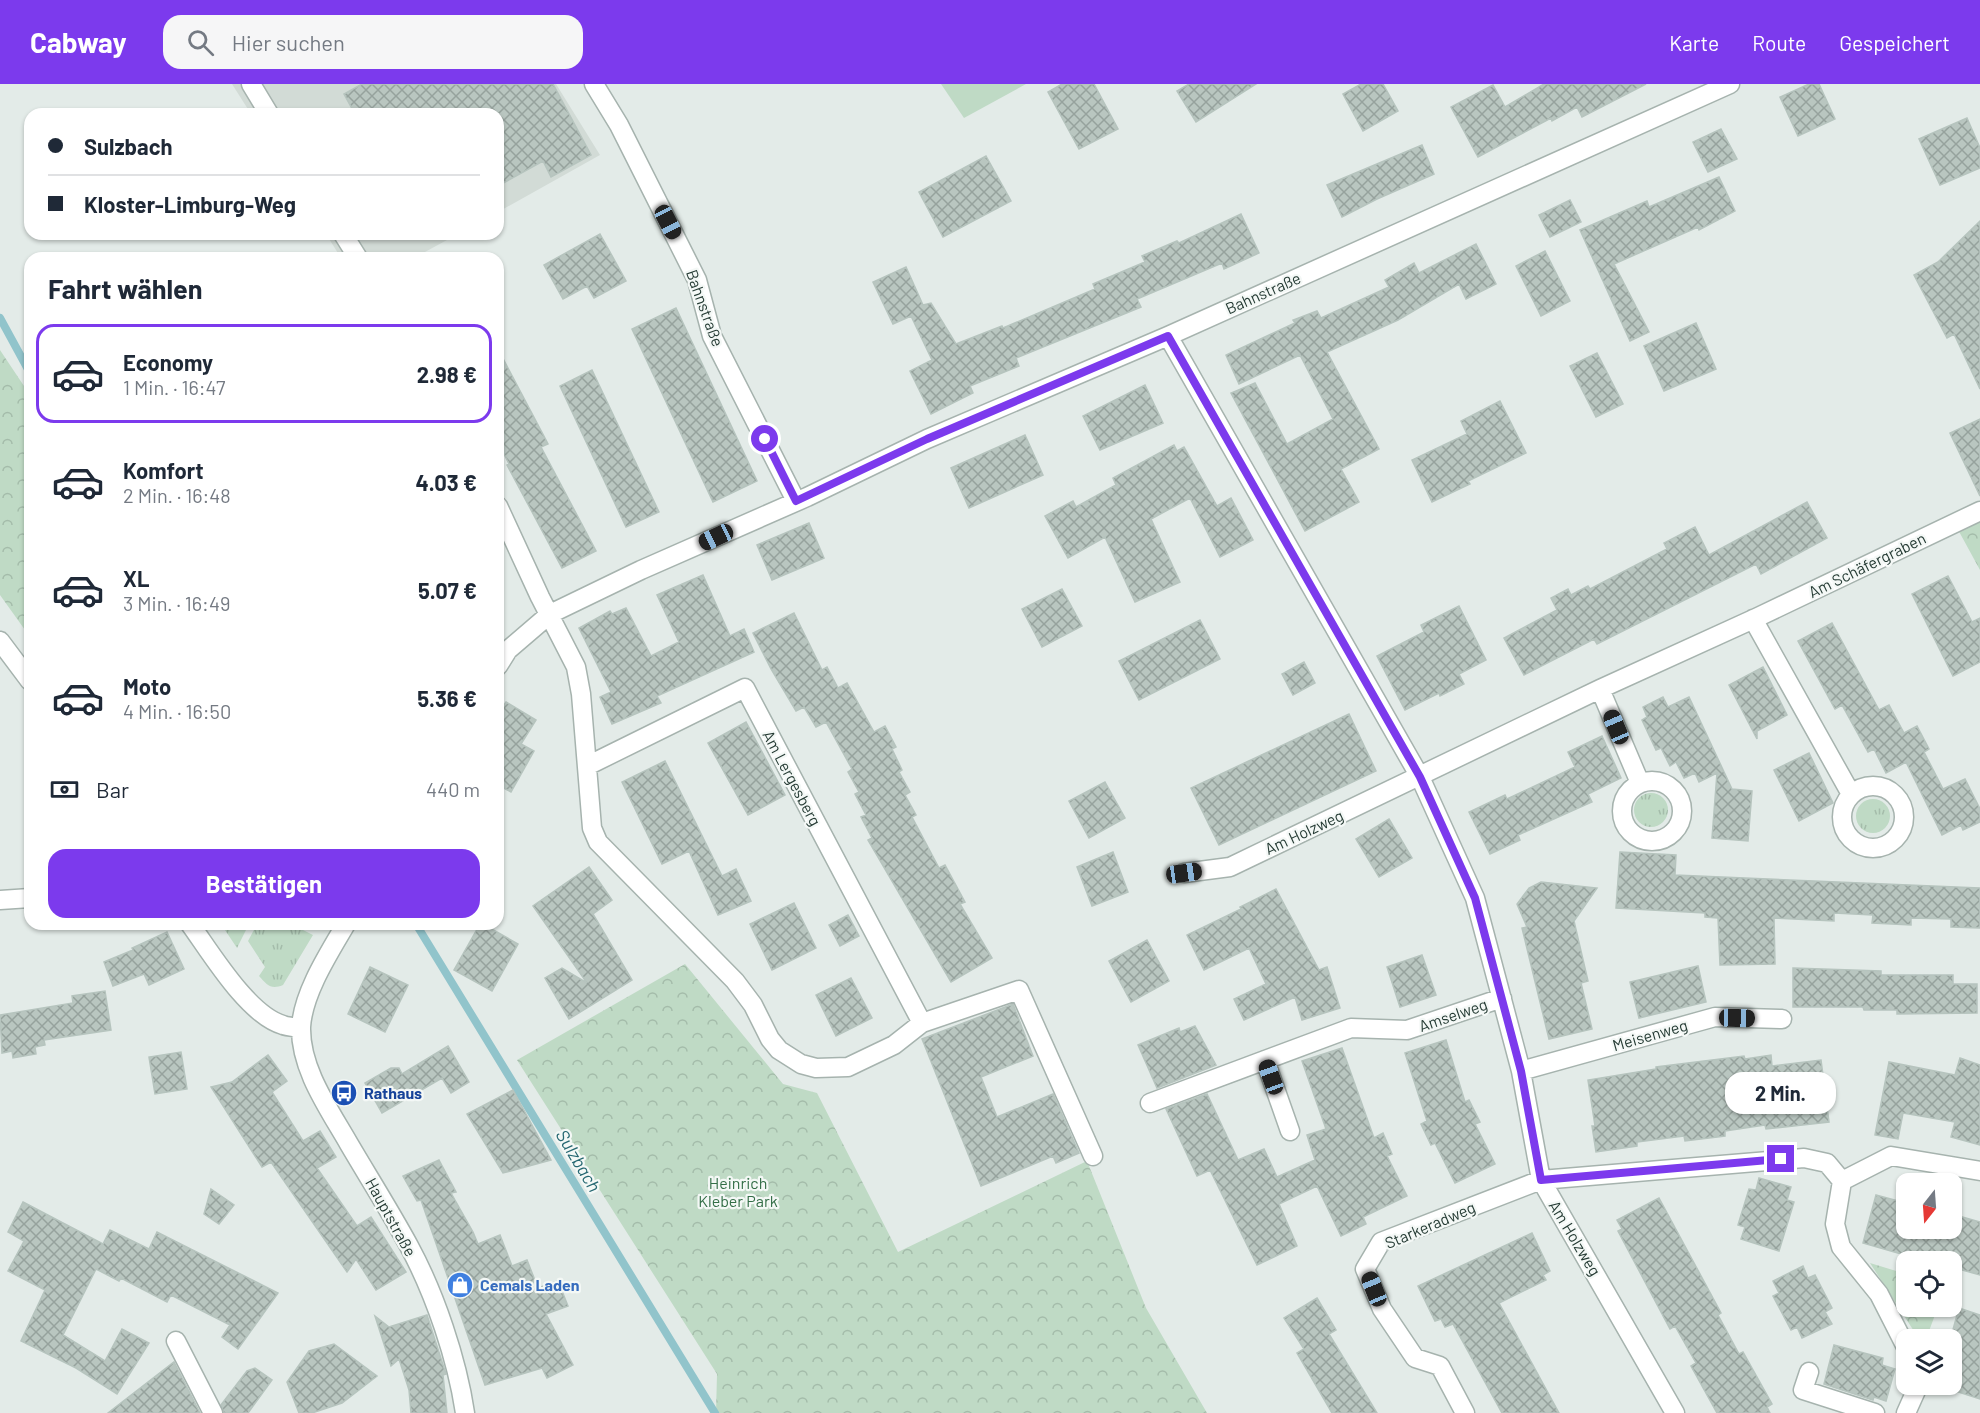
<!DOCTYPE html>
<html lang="de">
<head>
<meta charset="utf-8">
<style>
	body { margin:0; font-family:Barlow,sans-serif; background:#f6f6f7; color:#1f2937; height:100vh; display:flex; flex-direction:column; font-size:22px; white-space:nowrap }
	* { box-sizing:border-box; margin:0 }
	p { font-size:20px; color:#747a83 }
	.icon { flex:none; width:33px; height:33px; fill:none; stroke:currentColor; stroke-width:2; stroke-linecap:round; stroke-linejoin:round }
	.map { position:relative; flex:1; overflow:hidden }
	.drawer { position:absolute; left:24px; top:168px; width:480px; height:678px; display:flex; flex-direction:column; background:#fff; border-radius:18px; box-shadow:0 2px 4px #0004 }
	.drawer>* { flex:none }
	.guide { position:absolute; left:24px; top:24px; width:480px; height:132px; border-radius:18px; box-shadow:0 2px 4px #0004; display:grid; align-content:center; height:132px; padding:0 24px; background:#fff }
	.needle { width:39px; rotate:197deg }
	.tools { position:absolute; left:1896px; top:1089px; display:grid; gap:12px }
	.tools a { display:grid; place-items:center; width:66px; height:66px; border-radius:12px; background:#fff; box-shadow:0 2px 4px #0004; font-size:30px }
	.end { position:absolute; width:27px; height:27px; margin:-14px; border:8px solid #7c3aed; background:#fff; box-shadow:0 0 0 3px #fff }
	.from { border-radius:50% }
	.bubble { position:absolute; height:42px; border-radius:18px; background:#fff; box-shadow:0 2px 4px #0004; font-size:20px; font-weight:700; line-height:42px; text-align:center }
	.car { position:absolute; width:18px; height:36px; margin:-18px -9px; border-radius:8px; box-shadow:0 0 4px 2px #0007; background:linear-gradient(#222 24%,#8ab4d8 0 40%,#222 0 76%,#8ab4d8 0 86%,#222 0) }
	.guide b { display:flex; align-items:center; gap:21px; height:57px; font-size:22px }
	.guide b+b { border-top:2px solid #e0e1e3 }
	.guide i { width:15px; height:15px; background:#1f2937 }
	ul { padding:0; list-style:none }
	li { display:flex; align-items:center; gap:18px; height:99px; margin:0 12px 9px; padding:0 12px; border:3px solid transparent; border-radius:18px }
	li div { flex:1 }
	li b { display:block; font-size:22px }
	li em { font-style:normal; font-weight:700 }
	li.on { border-color:#7c3aed }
	li>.icon { width:54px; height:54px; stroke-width:1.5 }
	h2 { padding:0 24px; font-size:27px; line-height:72px }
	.pay { display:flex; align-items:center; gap:15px; height:66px; padding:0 24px; font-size:22px }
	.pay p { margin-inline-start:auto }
	.action { display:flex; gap:12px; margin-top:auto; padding:12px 24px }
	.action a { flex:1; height:69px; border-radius:18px; background:#7c3aed; color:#fff; font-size:24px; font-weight:700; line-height:69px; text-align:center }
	header { display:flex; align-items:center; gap:36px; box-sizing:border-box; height:84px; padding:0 30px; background:#7c3aed; color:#fff }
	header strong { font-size:28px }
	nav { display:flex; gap:33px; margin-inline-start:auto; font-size:21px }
	.search { width:420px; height:54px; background:#f6f6f7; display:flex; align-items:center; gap:15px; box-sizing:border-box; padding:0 21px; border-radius:18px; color:#747a83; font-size:22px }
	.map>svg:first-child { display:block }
	.built { fill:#d2dbd6 }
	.grass { fill:url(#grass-tufts) }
	.park { fill:url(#park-crowns) }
	.garden { fill:#bfdac5 }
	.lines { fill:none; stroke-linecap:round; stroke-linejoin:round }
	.stream { stroke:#91c4cb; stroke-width:8 }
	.building { fill:url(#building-cross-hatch); stroke:#b6c4be; stroke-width:1.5 }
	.minor-casing { stroke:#a6b3ae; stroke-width:21 }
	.minor { stroke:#fff; stroke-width:18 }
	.route { stroke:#7c3aed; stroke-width:8 }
	.labels { text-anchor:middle; stroke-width:4.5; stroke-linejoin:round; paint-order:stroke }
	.street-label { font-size:16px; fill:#253b34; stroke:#f4f8f6 }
	.transit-label { font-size:16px; font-weight:bold; fill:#164399; stroke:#f4f8f6; text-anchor:start }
	.park-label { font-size:16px; fill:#336e47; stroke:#f4f8f6 }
	.shop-label { font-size:16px; font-weight:bold; fill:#366cbe; stroke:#f4f8f6; text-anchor:start }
	.water-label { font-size:18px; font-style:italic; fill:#256771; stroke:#f4f8f6 }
</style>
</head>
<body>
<header>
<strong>Cabway</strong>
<div class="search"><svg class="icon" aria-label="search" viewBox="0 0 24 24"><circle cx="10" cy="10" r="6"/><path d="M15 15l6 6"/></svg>Hier suchen</div>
<nav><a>Karte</a><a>Route</a><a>Gespeichert</a></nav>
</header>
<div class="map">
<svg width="1980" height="1329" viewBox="0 0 1980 1329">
	<defs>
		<pattern id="grass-tufts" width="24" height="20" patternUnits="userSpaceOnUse" patternTransform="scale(1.5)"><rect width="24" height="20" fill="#bfdac5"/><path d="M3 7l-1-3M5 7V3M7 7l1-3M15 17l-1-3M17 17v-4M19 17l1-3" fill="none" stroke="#a4bcaa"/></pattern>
		<pattern id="park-crowns" width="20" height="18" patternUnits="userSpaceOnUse" patternTransform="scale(1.5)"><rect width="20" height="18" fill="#bfdac5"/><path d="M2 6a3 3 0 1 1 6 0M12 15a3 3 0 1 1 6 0" fill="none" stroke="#a4bcaa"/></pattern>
		<pattern id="building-cross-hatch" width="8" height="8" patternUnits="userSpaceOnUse" patternTransform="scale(1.5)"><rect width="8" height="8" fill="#b9c6c0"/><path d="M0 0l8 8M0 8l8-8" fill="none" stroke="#96a29d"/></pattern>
	</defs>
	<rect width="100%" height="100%" fill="#e3ebe8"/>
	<path class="built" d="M232,0H556L600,71L498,128V30H251Z
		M326,150H458L414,174H341Z"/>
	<path class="grass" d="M1634 726a17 17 0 1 1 34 0a17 17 0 1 1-34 0Z
		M1856 732a17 17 0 1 1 34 0a17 17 0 1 1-34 0Z
		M221,840H249L237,864Z
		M257,840H306L303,846L313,851L283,901C271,906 267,901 259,892L265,883L248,857Z"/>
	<path class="park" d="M0,266L30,311V553L0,511Z
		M1980,433V486L1956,442Z
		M685,880L783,1000L817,1009L898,1168L1087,1077L1146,1224L1207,1329H716L717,1290L517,976Z
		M1870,1179L1906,1190V1222L1938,1223L1926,1255H1919Z"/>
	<path class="garden" d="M941,0H1026L964,34Z"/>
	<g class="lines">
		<path class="stream" d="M0,234L30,289
			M416,840L715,1329"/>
	</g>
	<path class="building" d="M362,0H553L591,71L551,93L543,77L498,102V30H355L344,10Z
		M1062,0H1094L1118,45L1079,65L1048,8Z
		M1189,0H1256L1196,38L1177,7Z
		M1361,0H1383L1398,27L1363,47L1343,10Z
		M1544,0H1646L1582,33L1577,23L1552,37L1551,34L1478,73L1451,23L1493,1L1505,23Z
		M1809,0H1819L1835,35L1798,52L1780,13Z
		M1967,34L1980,64V84L1940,101L1919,55Z
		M1721,45L1737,75L1708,88L1693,58Z
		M1422,61L1434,90L1377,115L1342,133L1327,101Z
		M986,72L1011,117L943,153L919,108Z
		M1719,93L1735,127L1699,146L1698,143L1614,180L1649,248L1630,257L1580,146L1647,117L1649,123Z
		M1570,116L1581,138L1550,153L1539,131Z
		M1241,130L1259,169L1224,185L1222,179L1137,215L1141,223L1016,274L1019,282L970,302L973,309L931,330L910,287L932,276L911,232L893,240L873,198L906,183L923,221L931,219L956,260L1002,242L1003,244L1095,205L1093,200L1145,178L1142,172L1177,157L1179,159Z
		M1980,137V305L1954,250L1947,254L1914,191L1938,178Z
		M600,150L626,197L594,214L587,202L563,215L544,181Z
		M1476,160L1496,200L1466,215L1459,200L1398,236L1327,268L1379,365L1341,385L1359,418L1305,447L1231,309L1255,299L1287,360L1333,335L1300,271L1239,300L1226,271L1295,239L1293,236L1317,227L1321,234L1389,203L1385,196L1414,179L1419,189Z
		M1545,167L1570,217L1541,232L1516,182Z
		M676,224L757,397L713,418L632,245Z
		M1696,239L1716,285L1664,307L1644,262Z
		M498,265L548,360L541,363L596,467L562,484L507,381L509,380L498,358Z
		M1597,269L1623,320L1596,333L1570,282Z
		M592,286L659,428L626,443L560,302Z
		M1145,301L1163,339L1100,366L1083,332Z
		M1500,317L1526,369L1468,397L1470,400L1432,418L1412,376L1467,350L1461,337Z
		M1980,335V412L1950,349Z
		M1025,351L1043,391L969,424L951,384Z
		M1174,361L1177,367L1184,363L1217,422L1231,414L1253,456L1220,473L1190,414L1151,435L1180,498L1135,518L1105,453L1068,474L1045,432L1073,417L1076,423L1116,401L1113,394Z
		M1807,418L1827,454L1761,490L1756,480L1597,560L1594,555L1524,591L1504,554L1557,526L1551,514L1568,505L1571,511L1588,502L1590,505L1667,465L1664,459L1695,443L1709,471Z
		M809,439L824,474L772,496L757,461Z
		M703,491L730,552L744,545L754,568L657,612L661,619L612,640L600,613L611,608L579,544L610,527L612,530L626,524L651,572L679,558L657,511Z
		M1948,492L1972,538L1980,534V578L1953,592L1912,510Z
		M1062,505L1082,542L1042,563L1022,525Z
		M1459,522L1486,576L1459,590L1464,600L1440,612L1439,609L1405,626L1377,572L1424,548L1421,541Z
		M794,529L822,586L827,583L838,604L847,599L874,648L885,642L896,663L892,665L902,686L899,688L910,708L905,711L916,731L912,733L939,784L945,781L965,818L960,820L992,874L951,898L868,756L872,754L861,733L866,731L855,710L859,708L848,688L852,685L826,638L816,643L804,623L796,627L771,585L753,549Z
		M1200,536L1220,575L1139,616L1119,577Z
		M1832,539L1879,626L1889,621L1904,649L1917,642L1929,665L1924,668L1943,705L1965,695L1980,725V738L1963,746L1961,741L1942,751L1906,678L1886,689L1874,665L1868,668L1842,621L1835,625L1798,557Z
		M1304,578L1315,599L1293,611L1282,590Z
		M1763,583L1787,631L1757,647V655L1729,601Z
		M1663,613L1668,623L1689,613L1732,705L1752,707L1748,757L1712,754L1717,689L1699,698L1695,689L1684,694L1676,678L1670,682L1661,664L1656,666L1642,636L1647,633L1643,623Z
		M506,618L536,636L521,660L534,667L511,708L498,701V630Z
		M1349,630L1376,687L1219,761L1191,704Z
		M746,638L785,711L748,731L708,659Z
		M1602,652L1621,694L1588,710L1592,718L1518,751L1520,756L1490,770L1469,728L1505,711L1507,715L1575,683L1568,668Z
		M1809,669L1833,719L1799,737L1774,686Z
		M665,677L722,792L736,785L751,817L718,831L689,767L662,780L622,698Z
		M1105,698L1125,734L1089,754L1069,717Z
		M1389,735L1412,774L1379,793L1356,755Z
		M1113,768L1128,808L1092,822L1077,783Z
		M1620,768L1676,771L1675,791L1980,804V844L1951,843V835L1911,834V841L1892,840L1872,839L1873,831L1834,829V837L1774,834L1775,880L1720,881L1718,834L1705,833V829L1616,824Z
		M589,783L612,816L593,830L632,896L569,935L545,894L562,884L587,899L533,822Z
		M1541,798L1597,804L1574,837L1588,897L1581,899L1592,945L1549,955L1522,844L1527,843L1517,820L1529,804Z
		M1276,805L1319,886L1327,883L1340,924L1302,936L1295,913L1244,936L1234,915L1266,900L1249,864L1204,886L1187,851L1241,825L1240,823Z
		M794,819L816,864L772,886L750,840Z
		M848,831L859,852L840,862L829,841Z
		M480,840H483L518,860L492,907L454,886Z
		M167,848L184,885L149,901L144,890L113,902L104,878L133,866L132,864Z
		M1147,856L1169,897L1131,918L1109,877Z
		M1422,871L1436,911L1400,923L1387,883Z
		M1698,882L1706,918L1639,934L1630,898Z
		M370,883L408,901L385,948L348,930Z
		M1793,884L1881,887V891H1953V900H1977V929L1897,930V926H1864L1863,923H1793Z
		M851,894L872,934L836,952L816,911Z
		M105,907L111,946L44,956L45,961L35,963L36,970L13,974L12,967L2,969L0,931L73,919L72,912Z
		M1013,920L1033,972L981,993L997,1033L1053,1010L1079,1069L1056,1079L1053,1072L981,1102L922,955Z
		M1195,942L1216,981L1157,1004L1138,961L1179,944L1180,948Z
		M1446,956L1465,1018L1469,1016L1480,1038L1475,1040L1495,1080L1455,1099L1435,1059L1431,1061L1421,1040L1427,1037L1405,969Z
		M448,962L469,998L451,1009L442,994L382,1029L365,999L391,984H399L402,990Z
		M1342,964L1374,1054L1383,1049L1392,1070L1387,1072L1407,1112L1363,1133L1366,1140L1341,1152L1317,1102L1279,1120L1297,1162L1257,1181L1210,1086L1197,1092L1166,1025L1207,1010L1238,1076L1264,1065L1277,1093L1315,1076L1307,1051L1326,1045L1302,977Z
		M181,968L187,1005L155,1010L149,973Z
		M268,971L287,997L272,1008L303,1057L320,1047L336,1073L317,1084L357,1142L371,1133L406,1188L376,1206L356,1175L347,1188L271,1078L262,1083L211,1003L232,998Z
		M1771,971L1772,982L1821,976L1829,1038L1766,1045L1765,1041L1725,1047V1052L1685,1057L1684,1052L1637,1058V1062L1596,1068L1592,1042H1595L1588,996L1656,985V983L1744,972L1745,975Z
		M1960,974L1980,981V1061L1951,1053L1955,1038L1903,1029L1898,1055L1875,1051L1889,978L1955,991Z
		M513,1006L551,1076L503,1089L467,1030Z
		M439,1076L456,1108L451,1109L473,1148L478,1160L500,1151L512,1182L527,1176L538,1204L558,1197L568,1222L546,1230L573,1281L547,1294L542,1284L485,1301L421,1116L417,1117L403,1092Z
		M1759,1094L1791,1103L1787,1116L1794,1118L1779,1167L1741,1155L1745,1143L1738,1141L1749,1105L1756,1106Z
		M211,1105L234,1121L219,1140L204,1130Z
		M1876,1111L1906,1119V1144H1952V1130L1980,1138V1191L1955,1184L1956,1178H1929L1863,1159Z
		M1659,1114L1721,1229L1718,1231L1739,1270L1743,1268L1772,1320L1767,1323L1770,1329H1717L1691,1282L1696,1279L1675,1242L1670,1245L1618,1147L1622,1145L1617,1136Z
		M23,1118L103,1160L110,1146L149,1165L157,1148L278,1209L238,1265L222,1253L230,1241L171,1211L167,1218L121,1194L119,1197L96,1185L63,1251L105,1277L122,1245L149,1259L117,1310L76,1284L21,1257L45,1206L8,1187L24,1157L8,1148Z
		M1532,1149L1550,1187L1543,1191L1546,1196L1499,1219L1559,1329H1502L1453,1240L1445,1243L1441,1235L1435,1237L1418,1202Z
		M1803,1182L1808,1194L1815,1191L1832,1224L1825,1228L1832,1240L1802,1254L1797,1243L1791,1246L1773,1212L1779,1209L1773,1197Z
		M1317,1214L1336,1246L1329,1250L1377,1329H1332L1297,1269L1304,1265L1284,1234Z
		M1959,1224L1980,1231V1315L1952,1306V1249Z
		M427,1231L446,1290L443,1291L447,1329H411L409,1306L399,1275L391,1282L375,1232L389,1243Z
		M334,1260L377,1292L342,1319L312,1329H299L287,1298L309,1267Z
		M1834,1261L1883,1274L1882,1281L1895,1285L1886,1317L1874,1313L1873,1316L1824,1300Z
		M174,1278L200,1329H108Z
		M255,1284L272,1296L248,1329H224L221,1321L247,1287Z"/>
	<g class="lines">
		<defs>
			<path id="minor" d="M251,0L269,30
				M594,0L619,41L697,196L712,252L796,417
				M343,150L358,174
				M1168,252L1420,693L1475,814L1521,987L1541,1096L1675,1329
				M498,422L540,513L576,583L581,610L592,744L598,758L735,897L753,921L770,955L779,966L801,980L816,984L848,983L894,961L922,939L1019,906L1093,1072
				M1753,535L1851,710
				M0,557L30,597
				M498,582L508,566L550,530L641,486L807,413L927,355L1168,252L1730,0
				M1600,605L1640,699
				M587,682L745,604L922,939
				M1622 727a30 30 0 1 1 60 0a30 30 0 1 1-60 0Z
				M1842 733a31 31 0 1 1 62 0a31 31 0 1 1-62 0Z
				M1184,789L1230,783L1600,605L1758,533L1980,427
				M0,816L30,814
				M190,840C211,869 248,931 283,941C288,943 295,943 301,944
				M346,840C329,869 303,909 301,943C300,985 329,1025 349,1060C369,1094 390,1127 409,1162C435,1210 457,1275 465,1329
				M1265,976L1290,1047
				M1521,987L1715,933L1782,935
				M1150,1019L1351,944L1407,946L1502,914
				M1842,1097L1891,1072L1980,1087
				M176,1257L213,1329
				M1809,1288L1803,1306L1875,1329
				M1465,1329L1440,1282L1415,1274L1382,1225L1365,1185L1381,1158L1541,1096L1804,1074L1827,1079L1842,1097L1835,1140L1841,1163L1879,1210L1906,1263
				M1906,1329L1919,1300"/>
		</defs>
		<use href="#minor" class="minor-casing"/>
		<use href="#minor" class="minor"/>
	</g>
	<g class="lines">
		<path class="route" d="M765,355L796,417L927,355L1168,252L1420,693L1475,814L1521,987L1541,1096L1781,1075"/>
	</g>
	<defs>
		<symbol id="bus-disc" viewBox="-11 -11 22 22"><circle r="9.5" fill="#1a4fb4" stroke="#f4f8f6"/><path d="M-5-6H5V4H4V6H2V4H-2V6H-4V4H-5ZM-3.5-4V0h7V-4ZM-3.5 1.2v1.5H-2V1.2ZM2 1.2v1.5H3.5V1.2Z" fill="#fff"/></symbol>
		<symbol id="shop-disc" viewBox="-11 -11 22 22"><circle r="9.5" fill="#3f7fe0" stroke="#f4f8f6"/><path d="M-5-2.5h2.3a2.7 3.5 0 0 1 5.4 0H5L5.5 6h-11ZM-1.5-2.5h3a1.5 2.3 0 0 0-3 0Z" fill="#fff"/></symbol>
	</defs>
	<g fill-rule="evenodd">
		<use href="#bus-disc" x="329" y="994" width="30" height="30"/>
		<use href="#shop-disc" x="445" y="1186" width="30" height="30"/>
	</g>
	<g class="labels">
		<g class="street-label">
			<text transform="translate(1263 209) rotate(-24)" y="6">Bahnstraße</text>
			<text transform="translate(705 224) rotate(70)" y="6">Bahnstraße</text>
			<text transform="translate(1867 481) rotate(-26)" y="6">Am Schäfergraben</text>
			<text transform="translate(792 694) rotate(62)" y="6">Am Lergesberg</text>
			<text transform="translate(1304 748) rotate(-25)" y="6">Am Holzweg</text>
			<text transform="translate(1453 931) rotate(-19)" y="6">Amselweg</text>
			<text transform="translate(1650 951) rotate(-16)" y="6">Meisenweg</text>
			<text transform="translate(391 1133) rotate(61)" y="6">Hauptstraße</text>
			<text transform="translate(1430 1141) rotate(-23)" y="6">Starkeradweg</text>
			<text transform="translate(1575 1154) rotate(59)" y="6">Am Holzweg</text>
		</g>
		<g class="transit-label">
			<text x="364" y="1015">Rathaus</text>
		</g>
		<g class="park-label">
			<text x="738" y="1105">Heinrich<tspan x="738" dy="18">Kleber Park</tspan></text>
		</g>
		<g class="shop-label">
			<text x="480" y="1207">Cemals Laden</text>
		</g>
		<g class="water-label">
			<text transform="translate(578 1077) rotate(59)" y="6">Sulzbach</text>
		</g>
	</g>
</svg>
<div class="tools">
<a><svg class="needle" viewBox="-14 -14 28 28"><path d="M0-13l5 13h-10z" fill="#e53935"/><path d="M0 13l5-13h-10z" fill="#747a83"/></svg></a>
<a><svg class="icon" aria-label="locate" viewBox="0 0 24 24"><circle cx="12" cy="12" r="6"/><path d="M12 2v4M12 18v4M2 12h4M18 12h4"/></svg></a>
<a><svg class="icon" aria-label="layers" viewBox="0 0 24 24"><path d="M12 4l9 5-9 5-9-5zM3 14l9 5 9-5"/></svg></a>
</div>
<i class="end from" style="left:765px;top:355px"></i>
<i class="end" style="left:1781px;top:1075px"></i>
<div class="bubble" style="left:1725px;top:988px;width:111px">2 Min.</div>
<i class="car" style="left:668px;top:138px;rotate:153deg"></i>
<i class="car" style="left:716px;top:453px;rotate:245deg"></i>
<i class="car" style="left:1616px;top:643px;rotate:337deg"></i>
<i class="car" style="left:1184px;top:789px;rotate:82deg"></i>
<i class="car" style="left:1737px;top:934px;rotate:91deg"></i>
<i class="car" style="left:1271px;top:993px;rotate:340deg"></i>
<i class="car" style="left:1374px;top:1205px;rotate:338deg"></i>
<div class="guide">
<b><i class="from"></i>Sulzbach</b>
<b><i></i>Kloster-Limburg-Weg</b>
</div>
<section class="drawer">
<h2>Fahrt wählen</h2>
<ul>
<li class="on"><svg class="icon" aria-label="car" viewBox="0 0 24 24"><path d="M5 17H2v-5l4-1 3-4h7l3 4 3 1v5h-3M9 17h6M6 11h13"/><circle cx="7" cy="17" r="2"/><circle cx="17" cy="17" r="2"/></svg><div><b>Economy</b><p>1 Min. · 16:47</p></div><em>2.98 €</em></li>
<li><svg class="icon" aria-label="car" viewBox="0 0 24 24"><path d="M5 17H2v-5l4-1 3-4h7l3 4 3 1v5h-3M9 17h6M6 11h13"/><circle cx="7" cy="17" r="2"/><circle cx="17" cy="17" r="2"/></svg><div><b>Komfort</b><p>2 Min. · 16:48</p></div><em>4.03 €</em></li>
<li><svg class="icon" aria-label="car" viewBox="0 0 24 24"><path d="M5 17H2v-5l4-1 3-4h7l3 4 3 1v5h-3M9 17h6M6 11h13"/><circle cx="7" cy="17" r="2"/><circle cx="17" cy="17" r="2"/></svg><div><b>XL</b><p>3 Min. · 16:49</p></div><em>5.07 €</em></li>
<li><svg class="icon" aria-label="car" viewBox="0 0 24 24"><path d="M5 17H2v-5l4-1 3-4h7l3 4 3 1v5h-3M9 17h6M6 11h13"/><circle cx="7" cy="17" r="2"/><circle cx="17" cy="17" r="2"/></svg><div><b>Moto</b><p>4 Min. · 16:50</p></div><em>5.36 €</em></li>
</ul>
<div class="pay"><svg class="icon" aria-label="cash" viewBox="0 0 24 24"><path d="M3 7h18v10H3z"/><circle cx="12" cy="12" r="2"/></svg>Bar<p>440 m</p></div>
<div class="action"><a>Bestätigen</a></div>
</section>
</div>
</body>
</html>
